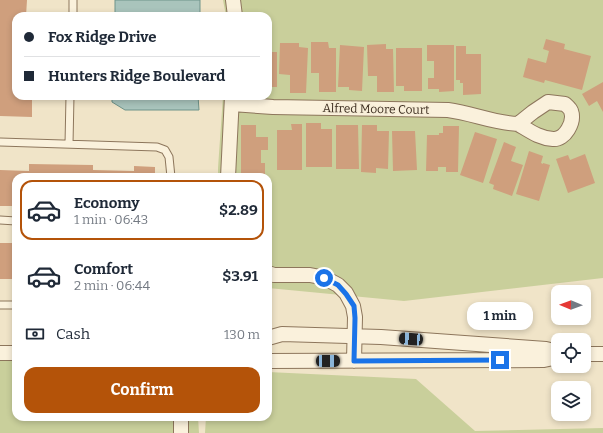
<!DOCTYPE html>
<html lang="en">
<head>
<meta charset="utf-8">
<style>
	body { margin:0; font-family:Bitter,serif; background:#f6f6f7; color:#1f2937; height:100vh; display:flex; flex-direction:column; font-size:15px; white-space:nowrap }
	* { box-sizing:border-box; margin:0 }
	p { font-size:13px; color:#747a83 }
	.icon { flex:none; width:22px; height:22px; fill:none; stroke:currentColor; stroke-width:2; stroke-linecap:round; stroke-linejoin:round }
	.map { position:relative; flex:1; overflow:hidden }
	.sheet { position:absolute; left:12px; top:173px; width:260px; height:248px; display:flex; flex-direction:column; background:#fff; border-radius:12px; box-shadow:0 2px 6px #0003 }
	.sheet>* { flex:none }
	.hud { position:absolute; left:12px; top:12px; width:260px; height:88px; border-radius:12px; box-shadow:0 2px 6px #0003; display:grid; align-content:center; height:88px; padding:0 12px; background:#fff }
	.needle { width:26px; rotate:271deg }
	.controls { position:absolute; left:551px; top:285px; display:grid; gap:8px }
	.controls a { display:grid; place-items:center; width:40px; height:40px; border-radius:8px; background:#fff; box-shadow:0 2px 6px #0003; font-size:20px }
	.end { position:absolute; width:18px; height:18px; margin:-9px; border:5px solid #1a73e8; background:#fff; box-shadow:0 0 0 2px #fff }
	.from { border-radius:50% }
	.bubble { position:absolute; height:28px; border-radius:12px; background:#fff; box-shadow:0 2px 6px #0003; font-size:13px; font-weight:700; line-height:28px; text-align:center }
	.car { position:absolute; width:12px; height:24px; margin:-12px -6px; border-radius:5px; box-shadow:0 0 3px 1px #0007; background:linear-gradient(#222 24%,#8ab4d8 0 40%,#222 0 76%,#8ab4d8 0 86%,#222 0) }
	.hud b { display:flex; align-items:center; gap:14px; height:38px; font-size:15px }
	.hud b+b { border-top:1px solid #e0e1e3 }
	.hud i { width:10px; height:10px; background:#1f2937 }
	ul { padding:7px 0 0; list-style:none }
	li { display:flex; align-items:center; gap:12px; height:60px; margin:0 8px 6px; padding:0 4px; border:2px solid transparent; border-radius:12px }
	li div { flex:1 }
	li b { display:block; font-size:15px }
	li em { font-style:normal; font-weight:700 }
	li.current { border-color:#b45309 }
	li>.icon { width:36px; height:36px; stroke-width:1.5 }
	.pay { display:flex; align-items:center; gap:10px; height:44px; padding:0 12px; font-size:15px }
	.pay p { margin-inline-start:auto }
	.action { display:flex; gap:8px; margin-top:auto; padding:8px 12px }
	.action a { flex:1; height:46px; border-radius:12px; background:#b45309; color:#fff; font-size:16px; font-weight:700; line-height:46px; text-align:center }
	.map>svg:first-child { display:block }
	.green { fill:#c9cf9b }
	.water { fill:#a9c4bc; stroke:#6f938a }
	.building { fill:#cf9f7d }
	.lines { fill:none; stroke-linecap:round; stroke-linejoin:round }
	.service-casing { stroke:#8d765c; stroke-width:9 }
	.minor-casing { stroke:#8d765c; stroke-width:16 }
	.service { stroke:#faf1dc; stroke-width:7 }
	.minor { stroke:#faf1dc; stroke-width:14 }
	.route { stroke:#1a73e8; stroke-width:5 }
	.labels { text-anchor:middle; stroke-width:3; stroke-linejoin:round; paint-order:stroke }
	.street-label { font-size:12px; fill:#3d2e20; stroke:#f7eed8 }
</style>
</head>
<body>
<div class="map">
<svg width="603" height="433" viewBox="0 0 603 433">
	<rect width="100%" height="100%" fill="#f0e4c8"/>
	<path class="green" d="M223,0H603V278L404,301L268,288V177H218V168L223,96H268V16H226Z
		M0,361H16V417H198L199,433H0Z
		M268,372L416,379L475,431L603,428V433H205L206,417H268Z"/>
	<path class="water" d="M115,0H200V16H115Z
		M112,96H198L199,110H125L112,102Z"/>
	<path class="building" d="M0,0H27L26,16H16V96H32V117L0,116Z
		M546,39L565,44L564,49L591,56L582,90L545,80L544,83L523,77L528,58L546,63L549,51L543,49Z
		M311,42H328L329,48H336V92H319V73H311Z
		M280,43H299V47L308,48L306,93H290V75L279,74Z
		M386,44V49H393L394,92H377V76H368L367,45Z
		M340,45L364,47L362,91L349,90V87H338Z
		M427,45H454V91L439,92V89H428V78H434V61H427Z
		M456,46H466V54H481V94L463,95V83H460V80H456Z
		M396,48H422V91H404V86H396Z
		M268,52H277V87H268Z
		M603,82V112L597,101L589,106L582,94Z
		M306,123H321V129H332V167H306Z
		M291,124H302V170H277V130H292Z
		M241,125H256V137H268V150H261V163H265V177H241Z
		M336,125H358L359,169H336Z
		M362,125H377V131H389L388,169L376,168V173L361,172Z
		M443,126H459L458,172H446V167H438V171H426L427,135H439V133H443Z
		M392,131H415L417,170L393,171Z
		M475,132L497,139L483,183L460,175Z
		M504,142L516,147L511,161L523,165L512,196L493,189L494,185L489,183Z
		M529,151L543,156L541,163L543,164V163L550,165L539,201L516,194Z
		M585,154L595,183L568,193L556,159L568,155L570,160Z
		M29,164L93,165V170L134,171V166L155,167V177H16V206H0V170L29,171Z
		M0,243H16V279H0Z"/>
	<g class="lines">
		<defs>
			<path id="service" d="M73,16V0
				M0,142L157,147L165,150L169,157L171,177
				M69,144L70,96
				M0,220L16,221
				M0,305H16"/>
			<path id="minor" d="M233,0L235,16
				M548,102L565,104C567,106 570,108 571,111C575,122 565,140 553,139C539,138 530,131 518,124L533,112Z
				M232,104L273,107L448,110C472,113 494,123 518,124
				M228,177L232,96
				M268,273L274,275H310L325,278L338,285L346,293L353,306L355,317L354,361
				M268,338L282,334L381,337L546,349L558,352
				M0,353H16
				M584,354H603
				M268,361L544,360L558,357
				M181,433V417"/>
		</defs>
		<use href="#service" class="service-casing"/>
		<use href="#minor" class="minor-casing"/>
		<use href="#service" class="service"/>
		<use href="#minor" class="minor"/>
	</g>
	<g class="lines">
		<path class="route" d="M324,278L338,285L346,294L354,306L355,318L354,361L500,360"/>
	</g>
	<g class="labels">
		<g class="street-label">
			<text transform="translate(376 109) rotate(1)" y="4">Alfred Moore Court</text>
		</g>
	</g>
</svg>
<div class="controls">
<a><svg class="needle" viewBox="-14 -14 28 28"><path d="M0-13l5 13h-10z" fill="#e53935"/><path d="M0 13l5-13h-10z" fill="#747a83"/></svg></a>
<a><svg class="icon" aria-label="locate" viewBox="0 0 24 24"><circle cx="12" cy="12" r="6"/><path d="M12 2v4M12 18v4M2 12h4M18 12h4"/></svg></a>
<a><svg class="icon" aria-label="layers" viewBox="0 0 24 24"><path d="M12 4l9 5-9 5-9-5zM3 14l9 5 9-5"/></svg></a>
</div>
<i class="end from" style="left:324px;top:278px"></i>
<i class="end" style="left:500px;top:360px"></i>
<div class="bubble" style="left:467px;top:302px;width:66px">1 min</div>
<i class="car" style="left:411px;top:339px;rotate:274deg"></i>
<i class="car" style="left:328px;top:361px;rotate:90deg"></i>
<div class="hud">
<b><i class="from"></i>Fox Ridge Drive</b>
<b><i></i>Hunters Ridge Boulevard</b>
</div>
<section class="sheet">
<ul>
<li class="current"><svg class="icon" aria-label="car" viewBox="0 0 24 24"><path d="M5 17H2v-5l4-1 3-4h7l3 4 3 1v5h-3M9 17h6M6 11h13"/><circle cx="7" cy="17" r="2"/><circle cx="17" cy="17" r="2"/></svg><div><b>Economy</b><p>1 min · 06:43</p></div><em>$2.89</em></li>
<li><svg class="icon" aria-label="car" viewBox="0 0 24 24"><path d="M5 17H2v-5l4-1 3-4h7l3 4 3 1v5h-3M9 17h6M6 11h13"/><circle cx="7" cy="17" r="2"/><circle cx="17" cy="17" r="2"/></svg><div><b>Comfort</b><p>2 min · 06:44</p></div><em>$3.91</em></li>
</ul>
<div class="pay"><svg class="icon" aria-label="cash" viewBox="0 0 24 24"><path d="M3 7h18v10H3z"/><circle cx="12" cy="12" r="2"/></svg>Cash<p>130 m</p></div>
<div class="action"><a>Confirm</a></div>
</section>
</div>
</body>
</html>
